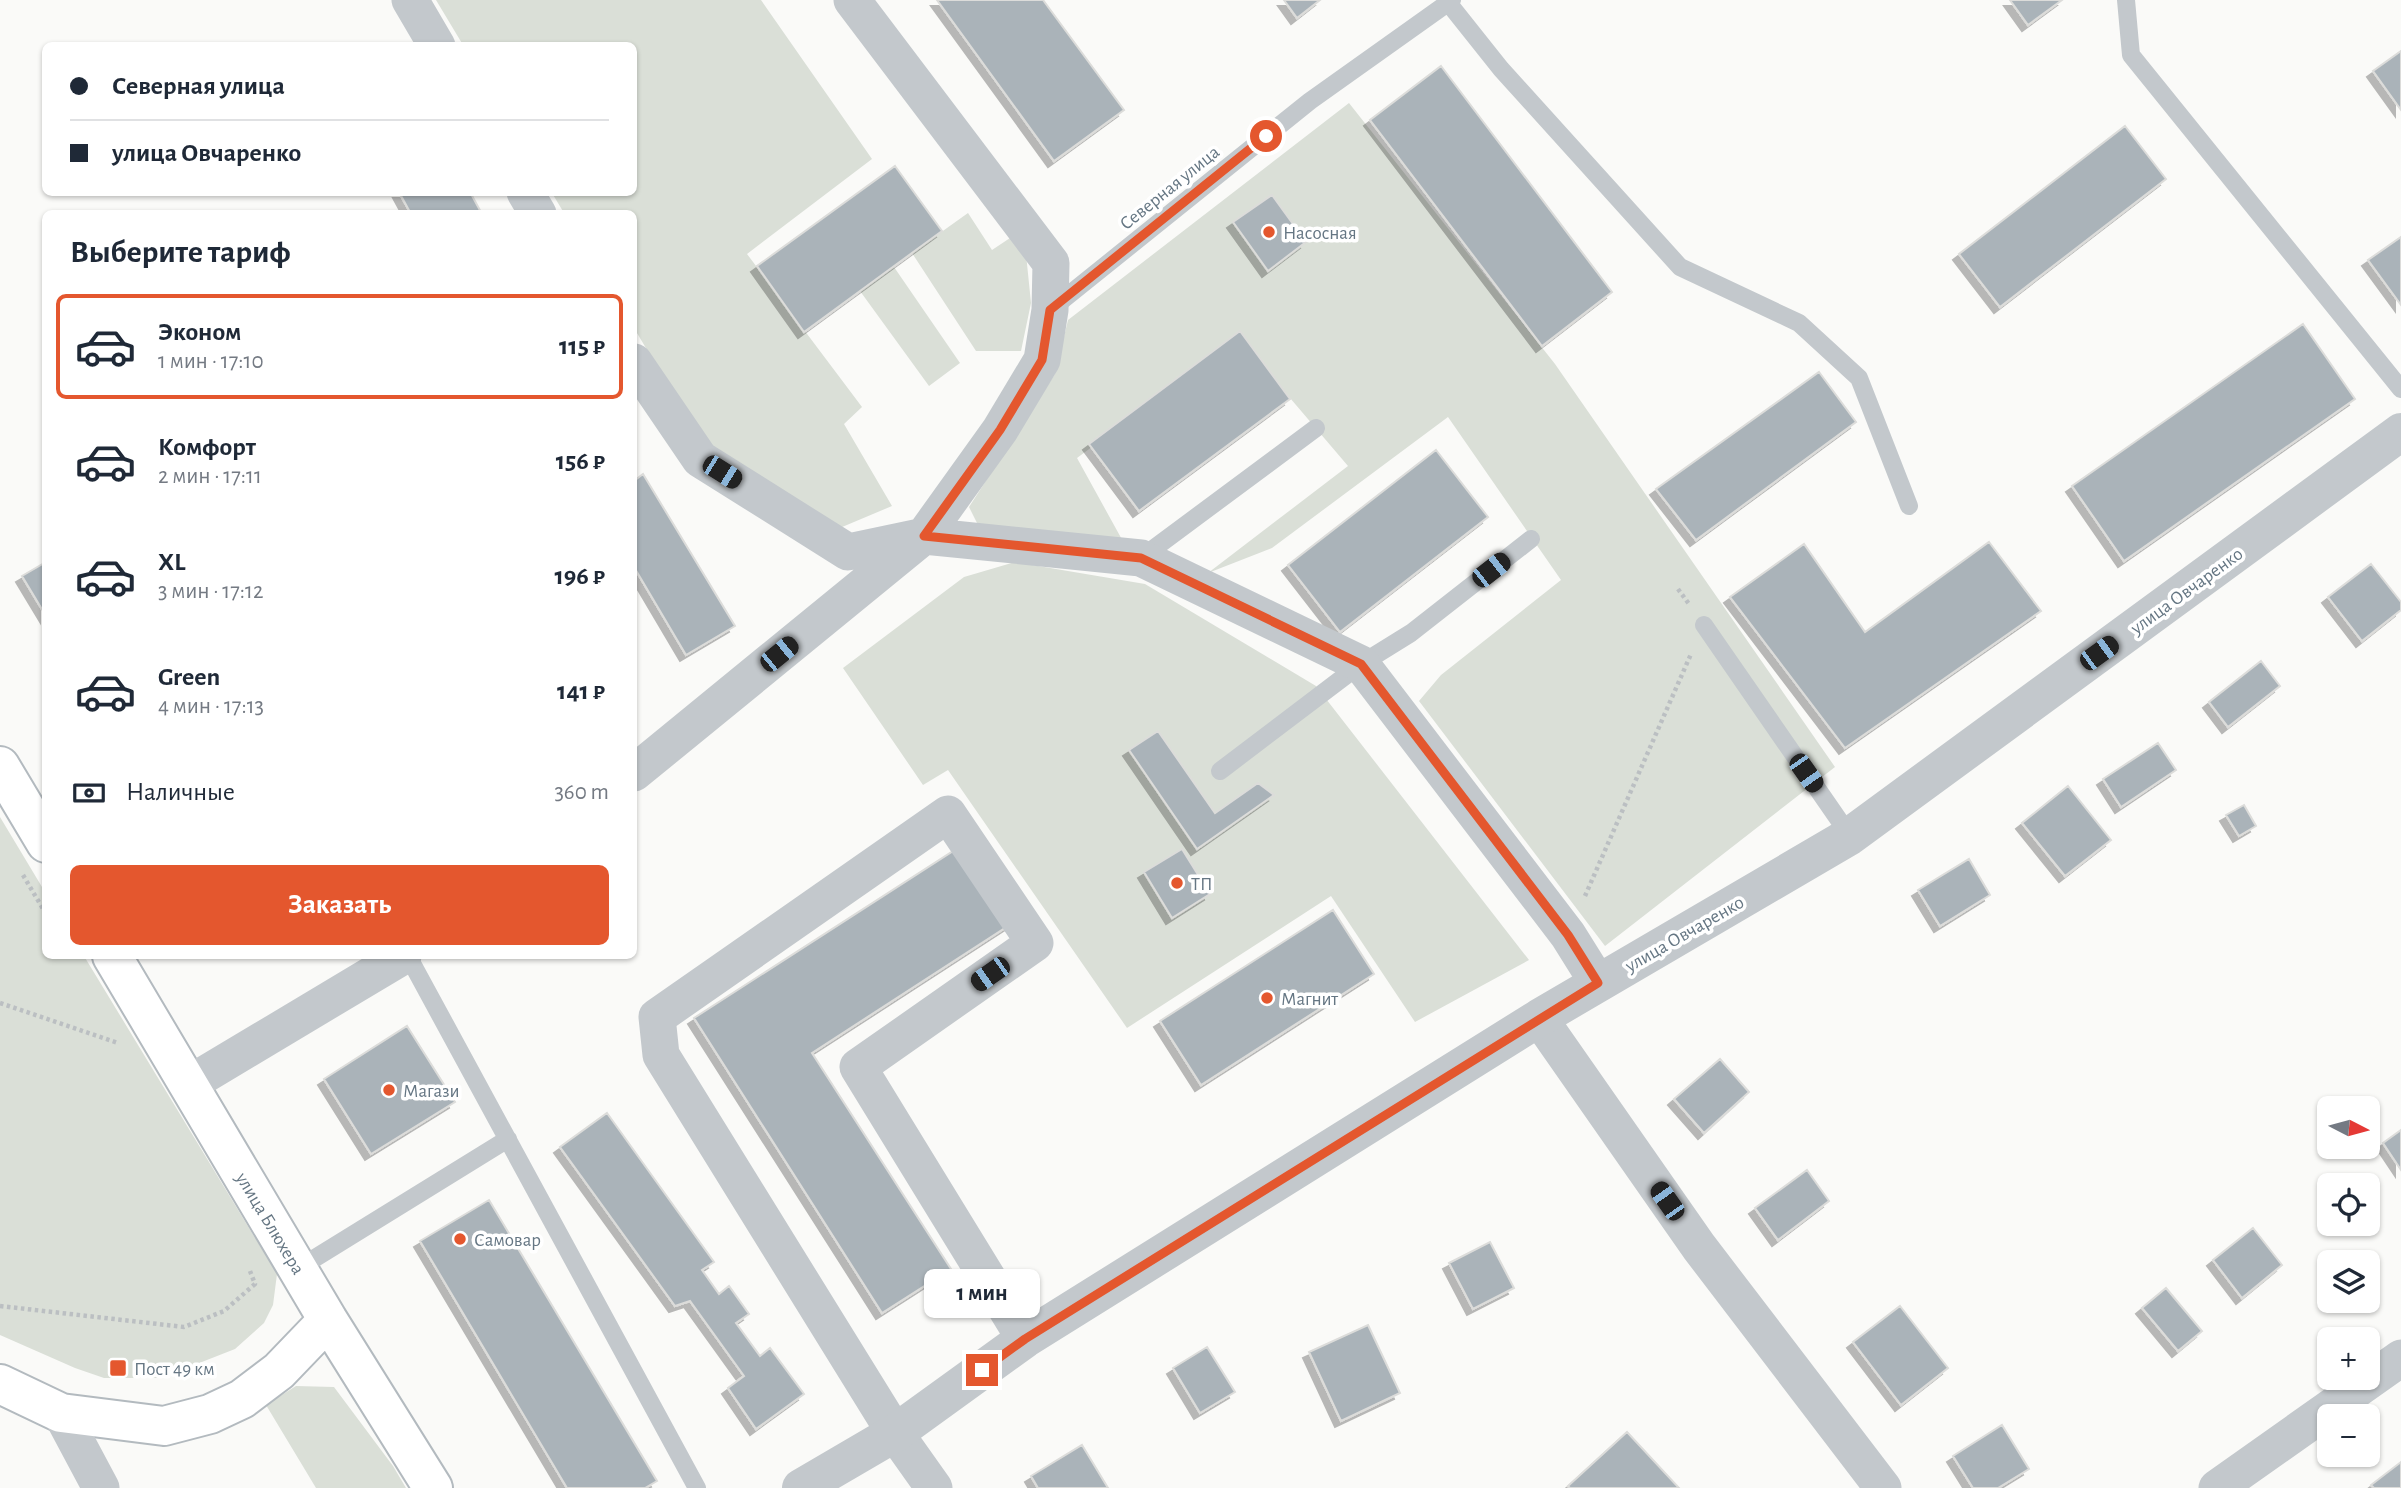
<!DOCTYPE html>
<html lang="ru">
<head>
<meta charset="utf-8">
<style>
	body { margin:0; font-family:"Alegreya Sans",sans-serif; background:#f2f2f3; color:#1f2937; height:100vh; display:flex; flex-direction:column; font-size:26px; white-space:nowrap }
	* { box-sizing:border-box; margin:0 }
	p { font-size:23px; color:#747a83 }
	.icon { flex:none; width:38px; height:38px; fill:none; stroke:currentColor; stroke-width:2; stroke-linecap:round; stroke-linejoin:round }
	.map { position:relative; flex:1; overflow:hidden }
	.side { position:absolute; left:42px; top:210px; width:595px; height:749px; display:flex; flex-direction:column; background:#fff; border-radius:10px; box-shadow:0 2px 5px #0004 }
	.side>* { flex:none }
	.banner { position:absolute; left:42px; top:42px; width:595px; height:154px; border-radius:10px; box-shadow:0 2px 5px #0004; display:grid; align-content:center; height:154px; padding:0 28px; background:#fff }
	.needle { width:46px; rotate:96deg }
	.controls { position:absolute; left:2317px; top:1096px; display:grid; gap:14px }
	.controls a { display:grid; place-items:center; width:63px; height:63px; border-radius:10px; background:#fff; box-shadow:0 2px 5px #0004; font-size:35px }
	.end { position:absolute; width:32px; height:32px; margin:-16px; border:9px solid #e4572e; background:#fff; box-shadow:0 0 0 4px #fff }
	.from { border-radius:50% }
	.bubble { position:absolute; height:49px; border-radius:10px; background:#fff; box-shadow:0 2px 5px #0004; font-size:23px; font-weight:700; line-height:49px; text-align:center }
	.car { position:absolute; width:21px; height:42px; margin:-21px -10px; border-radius:9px; box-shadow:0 0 5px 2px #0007; background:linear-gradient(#222 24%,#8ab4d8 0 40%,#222 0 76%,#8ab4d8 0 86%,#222 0) }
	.banner b { display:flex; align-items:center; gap:24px; height:66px; font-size:26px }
	.banner b+b { border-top:2px solid #e0e1e3 }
	.banner i { width:18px; height:18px; background:#1f2937 }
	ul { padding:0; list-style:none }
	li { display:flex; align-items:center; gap:21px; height:105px; margin:0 14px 10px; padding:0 14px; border:4px solid transparent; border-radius:10px }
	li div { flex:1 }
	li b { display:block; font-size:26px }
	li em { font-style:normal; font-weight:700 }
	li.current { border-color:#e4572e }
	li>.icon { width:63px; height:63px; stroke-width:1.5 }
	h2 { padding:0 28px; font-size:32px; line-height:84px }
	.pay { display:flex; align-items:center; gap:18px; height:77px; padding:0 28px; font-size:26px }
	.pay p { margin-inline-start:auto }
	.primary-button { display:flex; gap:14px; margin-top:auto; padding:14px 28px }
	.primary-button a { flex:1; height:80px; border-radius:10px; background:#e4572e; color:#fff; font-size:28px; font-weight:700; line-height:80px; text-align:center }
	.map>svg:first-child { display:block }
	.green { fill:#dadfd7 }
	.building { fill:#aab3b9; stroke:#dcdcda; stroke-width:2; filter:url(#shadow) }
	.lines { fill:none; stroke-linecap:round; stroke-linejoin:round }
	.secondary-casing { stroke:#b3babf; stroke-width:42 }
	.path { stroke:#bbbfc2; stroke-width:4.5; stroke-dasharray:3.5 3.5; stroke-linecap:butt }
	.service { stroke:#c3c8cc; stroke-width:18 }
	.minor { stroke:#c3c8cc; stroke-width:37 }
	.tertiary { stroke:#c3c8cc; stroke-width:38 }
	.secondary { stroke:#fff; stroke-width:38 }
	.route { stroke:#e4572e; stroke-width:9 }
	.poi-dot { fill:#e4572e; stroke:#fff; stroke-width:2.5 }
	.labels { text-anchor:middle; stroke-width:7; stroke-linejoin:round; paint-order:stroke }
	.street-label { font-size:19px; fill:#657683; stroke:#fff }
	.poi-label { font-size:19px; fill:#657683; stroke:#fff; text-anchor:start }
</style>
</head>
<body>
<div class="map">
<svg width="2401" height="1488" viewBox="0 0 2401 1488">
	<defs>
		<filter id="shadow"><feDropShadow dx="-6" dy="6" stdDeviation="0" flood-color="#0004"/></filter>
	</defs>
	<rect width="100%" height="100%" fill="#fafaf8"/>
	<path class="green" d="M436,0H761L872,159L747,254L862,407L844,424L892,506L835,530L703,444L634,328V214L564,213L552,193L634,192V46L463,45Z
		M1349,103L1555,364L1835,767L1605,946L1419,701L1441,675L1561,580L1448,417L1272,548L1208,573L1348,466L1239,338L1077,458L1125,545L978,525L969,507L1055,374L1068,320Z
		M968,213L992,250L1013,236L1026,254L1031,303L1021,351H976L912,253Z
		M894,267L960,363L929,386L860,291Z
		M1015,562L1145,584L1316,686L1529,960L1415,1022L1331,896L1127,1028L948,770L923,785L843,668L964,577Z
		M0,817L45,892L46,956H84L277,1274L273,1305L264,1323L235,1349L161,1378H104L75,1368L0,1335Z
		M296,1386L334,1387L393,1466L406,1488H316L266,1405Z"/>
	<path class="building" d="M937,0H1043L1124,110L1054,161Z
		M1284,0H1320L1297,18Z
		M2010,0H2062L2028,25Z
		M2401,51V110L2373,71Z
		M1441,66L1612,292L1542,346L1370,120Z
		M2125,126L2166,179L2000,307L1959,254Z
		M895,166L942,231L804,332L757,266Z
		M399,192H470L482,214H411Z
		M1272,195L1306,242L1268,271L1233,222Z
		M2401,237V305L2368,260Z
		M2303,324L2355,399L2124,561L2072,486Z
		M1240,331L1290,399L1139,511L1089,444Z
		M1819,372L1856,422L1696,540L1656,489Z
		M1436,450L1488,517L1340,632L1288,565Z
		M643,474L735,626L686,655L634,567V481Z
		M1989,542L2041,611L1845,748L1730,597L1804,544L1865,632Z
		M46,562V616L22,576Z
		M2371,564L2401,602V610L2362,641L2328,597Z
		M2261,661L2280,686L2228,727L2209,702Z
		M1158,731L1215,813L1258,783L1274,795L1197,849L1129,750Z
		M2158,743L2176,770L2121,807L2103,779Z
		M2068,786L2111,840L2065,876L2022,823Z
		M2244,805L2256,826L2239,836L2226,815Z
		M961,846L1011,924L812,1053L951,1269L882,1313L694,1018Z
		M1182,849L1210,894L1172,918L1144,872Z
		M1969,859L1990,895L1940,926L1918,890Z
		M1333,910L1374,974L1201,1085L1160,1021Z
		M407,1026L455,1102L371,1154L324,1079Z
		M1720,1059L1749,1092L1704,1133L1674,1099Z
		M607,1113L714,1262L702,1270L719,1294L729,1286L749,1314L736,1323L760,1356L770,1348L804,1394L756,1429L728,1388L744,1376L690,1301L675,1306L560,1147Z
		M2401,1130V1170L2383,1143Z
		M1807,1170L1829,1201L1778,1240L1755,1208Z
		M489,1200L657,1481L645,1488H567L420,1241Z
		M2253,1228L2282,1265L2242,1298L2213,1260Z
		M1490,1242L1514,1288L1473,1309L1449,1263Z
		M2166,1288L2202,1331L2178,1351L2142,1308Z
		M1900,1306L1948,1368L1901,1405L1853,1342Z
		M1368,1325L1400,1393L1341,1421L1309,1352Z
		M1207,1347L1235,1392L1200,1413L1173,1368Z
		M2002,1425L2029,1469L1998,1488H1973L1953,1456Z
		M1627,1432L1679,1488H1570L1568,1486Z
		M1082,1445L1108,1488H1038L1031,1476Z
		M2401,1462V1488H2374L2371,1485Z"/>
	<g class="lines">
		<defs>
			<path id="secondary" d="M0,766L46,843
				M112,956L328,1320L433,1488
				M0,1384L61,1413L164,1426L210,1414L242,1399L279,1371L328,1320"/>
		</defs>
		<use href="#secondary" class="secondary-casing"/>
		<path class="path" d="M1678,589L1689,604
			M23,875L46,914
			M1585,896L1691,654
			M0,1003L118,1043
			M0,1306L184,1327L224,1311L255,1284L250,1271"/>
		<path class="service" d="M1446,0L1501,69L1680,267L1799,323L1859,378L1909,506
			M2126,0L2131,55L2401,389
			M1050,310L1310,101L1452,0
			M1141,558L1316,428
			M1704,625L1850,836
			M1220,771L1361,664L1411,633L1531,539
			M408,956L697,1488
			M299,1268L508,1139"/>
		<path class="minor" d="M410,0L437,46
			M525,192L538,214
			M634,362L700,459L848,552L924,536L1141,558L1361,664L1568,935L1598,983
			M634,773L924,536L1000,430L1042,360L1050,310L1051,263L852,0
			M1539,1018L1699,1247L1883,1488
			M189,1084L403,956
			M61,1413L101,1488
			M934,1488L895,1433L661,1055L657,1017L948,814L1035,943L858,1067L1025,1339
			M2217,1488L2401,1358"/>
		<path class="tertiary" d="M801,1488L895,1433L1025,1339L1539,1018L1850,836L2401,432"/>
		<use href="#secondary" class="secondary"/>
	</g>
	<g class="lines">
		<path class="route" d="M982,1370L1025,1339L1598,983L1568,935L1361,664L1141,558L924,536L1000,430L1042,360L1050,310L1266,136"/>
	</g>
	<g class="poi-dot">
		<circle cx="1269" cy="232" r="7"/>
		<circle cx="1177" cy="883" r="7"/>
		<circle cx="1267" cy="998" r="7"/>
		<circle cx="389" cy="1090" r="7"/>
		<circle cx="460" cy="1239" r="7"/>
		<rect x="109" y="1359" width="18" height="18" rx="3.5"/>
	</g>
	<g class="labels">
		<g class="street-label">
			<text transform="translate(1169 187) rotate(-39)" y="7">Северная улица</text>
			<text transform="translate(2186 590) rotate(-36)" y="7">улица Овчаренко</text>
			<text transform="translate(1684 933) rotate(-30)" y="7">улица Овчаренко</text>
			<text transform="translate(271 1223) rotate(59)" y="7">улица Блюхера</text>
		</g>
		<g class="poi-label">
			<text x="1283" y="239">Насосная</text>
			<text x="1191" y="890">ТП</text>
			<text x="1281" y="1005">Магнит</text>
			<text x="403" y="1097">Магази</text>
			<text x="474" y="1246">Самовар</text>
			<text x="134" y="1375">Пост 49 км</text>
		</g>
	</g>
</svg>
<div class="controls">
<a><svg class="needle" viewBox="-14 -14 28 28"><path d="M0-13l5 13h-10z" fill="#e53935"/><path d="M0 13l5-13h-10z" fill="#747a83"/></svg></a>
<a><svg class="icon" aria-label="locate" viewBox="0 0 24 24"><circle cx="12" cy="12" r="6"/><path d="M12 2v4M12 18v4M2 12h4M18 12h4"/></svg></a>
<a><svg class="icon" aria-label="layers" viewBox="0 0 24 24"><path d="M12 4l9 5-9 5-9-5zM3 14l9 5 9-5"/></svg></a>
<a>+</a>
<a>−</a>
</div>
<i class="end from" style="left:1266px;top:136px"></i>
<i class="end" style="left:982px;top:1370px"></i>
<div class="bubble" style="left:924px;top:1269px;width:116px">1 мин</div>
<i class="car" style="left:722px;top:472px;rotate:122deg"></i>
<i class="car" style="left:1491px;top:570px;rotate:52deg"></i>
<i class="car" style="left:2099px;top:653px;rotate:54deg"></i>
<i class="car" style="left:779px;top:654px;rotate:51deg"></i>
<i class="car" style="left:1806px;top:773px;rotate:145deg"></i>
<i class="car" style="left:990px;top:974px;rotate:235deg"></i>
<i class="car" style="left:1667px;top:1201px;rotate:325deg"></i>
<div class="banner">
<b><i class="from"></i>Северная улица</b>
<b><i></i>улица Овчаренко</b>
</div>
<section class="side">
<h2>Выберите тариф</h2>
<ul>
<li class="current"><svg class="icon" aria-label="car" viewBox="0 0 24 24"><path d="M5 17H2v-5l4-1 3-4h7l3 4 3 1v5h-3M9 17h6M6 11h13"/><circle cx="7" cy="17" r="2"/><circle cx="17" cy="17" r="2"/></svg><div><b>Эконом</b><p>1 мин · 17:10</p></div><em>115 ₽</em></li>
<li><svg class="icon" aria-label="car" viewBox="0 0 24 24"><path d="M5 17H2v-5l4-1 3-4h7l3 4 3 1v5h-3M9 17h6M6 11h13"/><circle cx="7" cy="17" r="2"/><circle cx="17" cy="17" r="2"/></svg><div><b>Комфорт</b><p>2 мин · 17:11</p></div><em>156 ₽</em></li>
<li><svg class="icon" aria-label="car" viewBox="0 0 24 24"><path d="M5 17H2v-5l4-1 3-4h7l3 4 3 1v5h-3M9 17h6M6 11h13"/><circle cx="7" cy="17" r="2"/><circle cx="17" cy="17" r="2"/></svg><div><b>XL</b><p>3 мин · 17:12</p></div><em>196 ₽</em></li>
<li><svg class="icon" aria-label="car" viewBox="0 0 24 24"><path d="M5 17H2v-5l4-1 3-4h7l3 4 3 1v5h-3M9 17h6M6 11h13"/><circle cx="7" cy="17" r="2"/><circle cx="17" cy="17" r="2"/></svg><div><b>Green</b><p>4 мин · 17:13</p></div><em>141 ₽</em></li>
</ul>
<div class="pay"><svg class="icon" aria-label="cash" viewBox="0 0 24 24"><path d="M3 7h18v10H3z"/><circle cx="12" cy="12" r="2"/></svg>Наличные<p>360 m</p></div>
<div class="primary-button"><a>Заказать</a></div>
</section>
</div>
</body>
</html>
